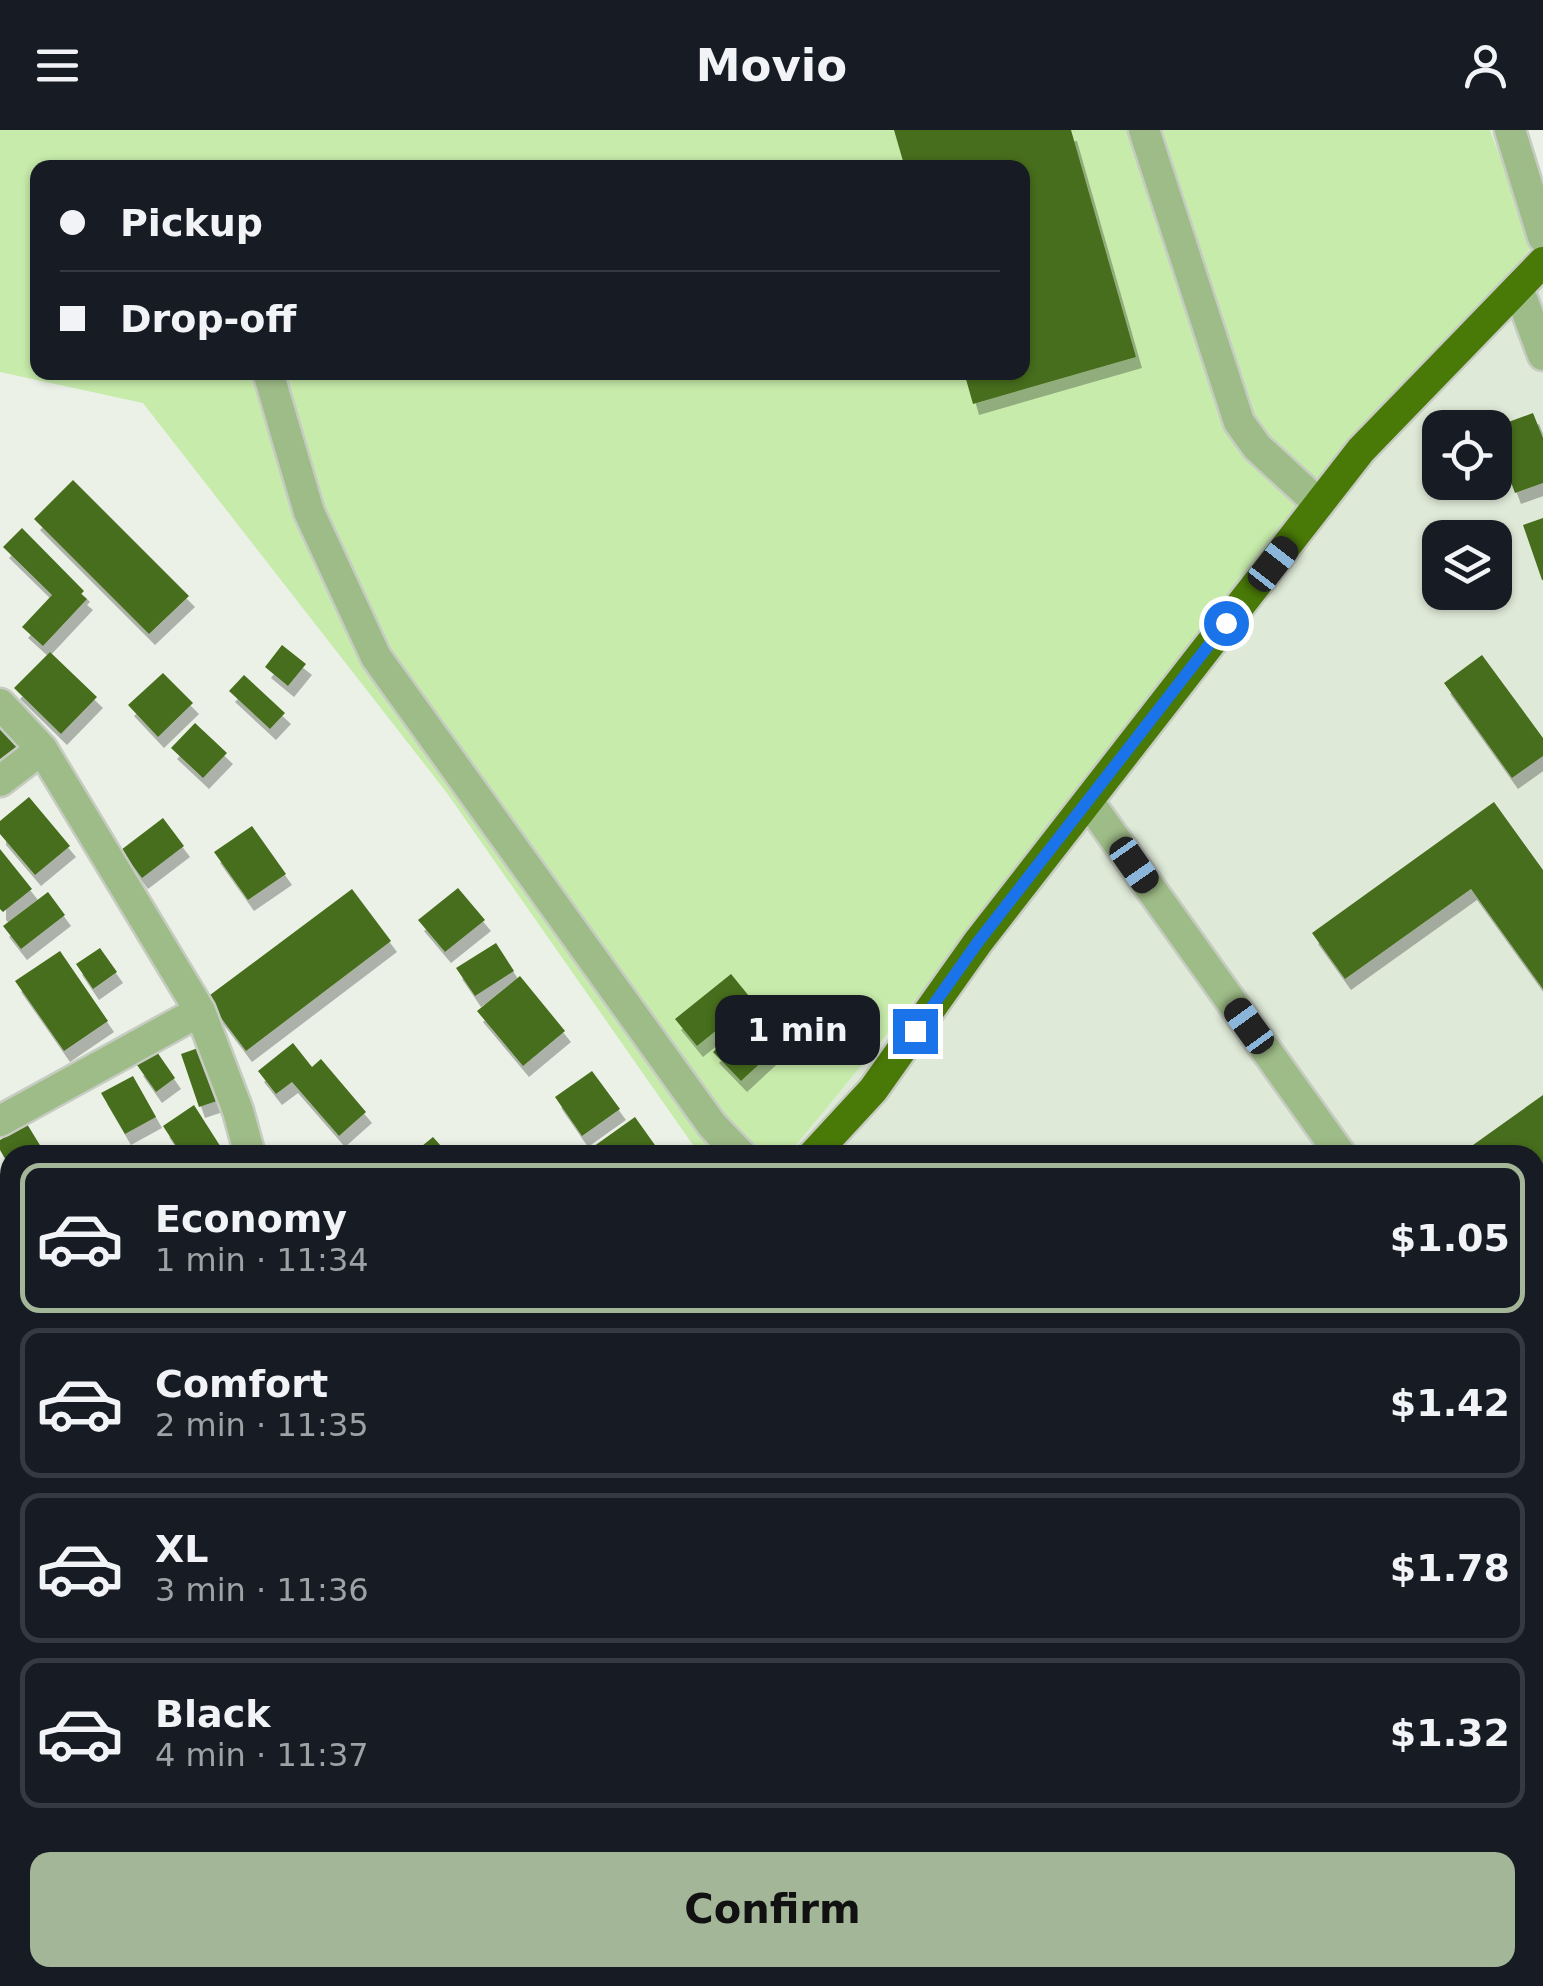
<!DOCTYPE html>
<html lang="en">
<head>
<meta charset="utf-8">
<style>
	body { margin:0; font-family:"DejaVu Sans",sans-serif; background:#20242c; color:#f1f3f6; height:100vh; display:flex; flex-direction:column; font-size:38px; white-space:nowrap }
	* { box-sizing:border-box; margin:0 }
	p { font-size:32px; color:#9ea1a6 }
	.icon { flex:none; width:55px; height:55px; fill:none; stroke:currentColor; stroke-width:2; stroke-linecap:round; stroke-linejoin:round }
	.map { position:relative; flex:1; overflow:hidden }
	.drawer { position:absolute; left:0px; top:1015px; width:1545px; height:842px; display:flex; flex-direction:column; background:#171b24; border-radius:30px 30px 0 0; box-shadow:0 2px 8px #0004 }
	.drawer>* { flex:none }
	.guide { position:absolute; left:30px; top:30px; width:1000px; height:220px; border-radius:20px; box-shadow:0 2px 8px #0004; display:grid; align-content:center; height:220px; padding:0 30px; background:#171b24 }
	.tools { position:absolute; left:1422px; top:280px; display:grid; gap:20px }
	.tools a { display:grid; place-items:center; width:90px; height:90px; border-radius:20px; background:#171b24; box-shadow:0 2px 8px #0004; font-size:50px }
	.end { position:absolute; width:45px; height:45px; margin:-22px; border:12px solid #1a73e8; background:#fff; box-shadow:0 0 0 5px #fff }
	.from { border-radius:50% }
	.bubble { position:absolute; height:70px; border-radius:20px; background:#171b24; box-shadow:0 2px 8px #0004; font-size:32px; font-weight:600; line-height:70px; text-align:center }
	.car { position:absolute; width:30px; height:60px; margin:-30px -15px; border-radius:12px; box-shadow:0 0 8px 2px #0007; background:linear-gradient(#222 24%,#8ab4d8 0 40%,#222 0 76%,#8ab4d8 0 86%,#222 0) }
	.guide b { display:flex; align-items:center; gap:35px; height:95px; font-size:38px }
	.guide b+b { border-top:2px solid #363941 }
	.guide i { width:25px; height:25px; background:#f1f3f6 }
	ul { padding:18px 0 0; list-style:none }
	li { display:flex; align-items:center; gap:30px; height:150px; margin:0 20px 15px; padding:0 10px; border:5px solid #363941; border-radius:20px }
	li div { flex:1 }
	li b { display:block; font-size:38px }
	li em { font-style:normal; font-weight:600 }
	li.current { border-color:#a4b698 }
	li>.icon { width:90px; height:90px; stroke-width:1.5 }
	.button { display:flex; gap:20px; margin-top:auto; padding:20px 30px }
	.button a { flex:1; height:115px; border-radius:20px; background:#a4b698; color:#111; font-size:40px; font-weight:600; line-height:115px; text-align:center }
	header { display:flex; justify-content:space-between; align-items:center; height:130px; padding:0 30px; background:#171b24; font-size:45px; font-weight:600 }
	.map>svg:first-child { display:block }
	.built { fill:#dee9d7; fill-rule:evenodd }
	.green { fill:#c6ebaa; fill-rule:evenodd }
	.building { fill:#476e1e; filter:url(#shadow) }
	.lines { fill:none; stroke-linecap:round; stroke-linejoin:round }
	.minor-casing { stroke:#c7ccc3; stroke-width:35 }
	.highway-casing { stroke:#c7ccc3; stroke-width:35 }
	.minor { stroke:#9ebc87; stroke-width:30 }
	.highway { stroke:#497907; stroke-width:30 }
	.route { stroke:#1a73e8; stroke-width:12 }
</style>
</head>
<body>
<header><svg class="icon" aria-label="menu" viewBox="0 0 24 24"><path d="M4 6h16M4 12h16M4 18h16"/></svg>Movio<svg class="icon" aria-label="person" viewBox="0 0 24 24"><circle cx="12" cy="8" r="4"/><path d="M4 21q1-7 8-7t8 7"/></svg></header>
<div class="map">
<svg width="1543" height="1856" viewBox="0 0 1543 1856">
	<defs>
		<filter id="shadow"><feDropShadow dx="6" dy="11" stdDeviation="0" flood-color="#0004"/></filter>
	</defs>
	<rect width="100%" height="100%" fill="#ebf1e6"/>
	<path class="built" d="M1533,115L1543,139V1856H0V1553L10,1547V1848H1535V1025H788ZM1440,298H1495V352H1440ZM1440,408H1495V462H1440Z"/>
	<path class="green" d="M0,0H1490L1533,115L788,1025H700L447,663L143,273L0,242ZM38,38H1022V242H38Z"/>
	<path class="building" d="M894,0H1071L1136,227L973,274L964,242H1022V38H905Z
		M1533,283L1543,308V353L1515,363L1495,310V297Z
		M73,350L189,466L149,504L34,389Z
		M1543,388V450H1542L1523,395Z
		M22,398L84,461L81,464L87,469L43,516L22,497L52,465L3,417Z
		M282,515L306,534L288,556L265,537Z
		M50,522L97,567L61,604L14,558Z
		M1482,525L1543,608V626L1512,648L1444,553Z
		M163,543L193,573L158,607L128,575Z
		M244,545L285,583L270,599L229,561Z
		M0,591L19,616L0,631Z
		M195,593L227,623L203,648L171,618Z
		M29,667L70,716L35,745L0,704V691Z
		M1494,672L1543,740V859L1471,759L1345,849L1312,803Z
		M163,688L184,716L142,748L121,720Z
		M252,696L286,744L248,770L214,722Z
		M0,719L32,759L3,782L0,779Z
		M458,758L485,790L445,822L418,790Z
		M352,759L391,811L246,921L206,868Z
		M48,762L65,785L21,819L3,796Z
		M496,813L514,841L475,866L456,838Z
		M100,818L117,842L93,859L76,834Z
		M60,821L108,891L64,921L15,851Z
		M731,844L753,871L697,916L675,889Z
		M520,846L565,901L523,936L477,881Z
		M753,884L781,914L741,951L713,922Z
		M293,913L312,937L321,929L366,982L339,1006L292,952L276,964L258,941Z
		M201,917L220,970L199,977L181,924Z
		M157,922L175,948L156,962L137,935Z
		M592,941L620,979L582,1006L555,967Z
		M133,946L156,987L125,1004L101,963Z
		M1543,965V1048L1535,1054V1025H1469L1466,1020Z
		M194,975L224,1022L219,1025H182L163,996Z
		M635,987L662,1025H594L590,1019Z
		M27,994L46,1025H10V1037L0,1020V1010Z
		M433,1007L449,1025H411Z
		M10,1119V1177L7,1179L0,1167V1126Z
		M10,1362V1398L0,1382V1368Z
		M0,1401L10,1417V1429L0,1435Z
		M1535,1472L1543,1483V1501L1535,1507Z
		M1535,1752L1543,1763V1844L1535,1850Z
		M1128,1848H1159L1165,1856H1122L1120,1853Z"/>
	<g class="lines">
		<defs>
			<path id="minor" d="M1144,0L1239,292L1257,317L1319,374
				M1510,0L1543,107
				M1518,158L1543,225
				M268,242L309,382L376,527L712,995L741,1025
				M0,574L42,619L200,881L238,981L250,1025
				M0,651L42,619
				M1088,671L1341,1025
				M0,991L200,881
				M0,1214L10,1230
				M928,1848L932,1856"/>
			<path id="highway" d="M813,1025L873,960L978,812L1361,320L1543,132
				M0,1537L10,1531"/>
		</defs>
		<use href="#minor" class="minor-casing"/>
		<use href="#highway" class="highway-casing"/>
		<use href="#minor" class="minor"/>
		<use href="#highway" class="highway"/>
	</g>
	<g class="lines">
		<path class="route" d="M915,901L978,812L1226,493"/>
	</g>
</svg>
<div class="tools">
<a><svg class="icon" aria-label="locate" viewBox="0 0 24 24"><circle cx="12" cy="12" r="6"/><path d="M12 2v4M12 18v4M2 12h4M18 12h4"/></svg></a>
<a><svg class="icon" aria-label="layers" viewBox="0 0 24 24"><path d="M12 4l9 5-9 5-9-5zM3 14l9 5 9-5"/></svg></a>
</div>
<i class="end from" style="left:1226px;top:493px"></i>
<i class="end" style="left:915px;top:901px"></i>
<div class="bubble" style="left:715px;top:865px;width:165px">1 min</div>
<i class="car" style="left:1273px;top:434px;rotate:38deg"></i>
<i class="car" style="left:1134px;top:735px;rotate:145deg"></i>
<i class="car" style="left:1249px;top:896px;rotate:324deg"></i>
<div class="guide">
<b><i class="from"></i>Pickup</b>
<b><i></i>Drop-off</b>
</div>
<section class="drawer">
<ul>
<li class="current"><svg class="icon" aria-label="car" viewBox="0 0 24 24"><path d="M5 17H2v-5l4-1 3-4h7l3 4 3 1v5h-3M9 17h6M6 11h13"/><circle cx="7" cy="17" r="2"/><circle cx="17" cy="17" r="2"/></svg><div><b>Economy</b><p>1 min · 11:34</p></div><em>$1.05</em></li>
<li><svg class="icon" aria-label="car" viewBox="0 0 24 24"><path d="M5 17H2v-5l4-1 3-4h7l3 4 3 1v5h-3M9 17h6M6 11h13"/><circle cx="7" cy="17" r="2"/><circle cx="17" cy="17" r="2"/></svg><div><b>Comfort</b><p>2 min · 11:35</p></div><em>$1.42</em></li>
<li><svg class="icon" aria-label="car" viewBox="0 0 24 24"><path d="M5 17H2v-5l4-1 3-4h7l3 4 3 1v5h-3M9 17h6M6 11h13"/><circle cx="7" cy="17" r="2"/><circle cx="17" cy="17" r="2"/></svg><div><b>XL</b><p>3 min · 11:36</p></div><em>$1.78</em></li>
<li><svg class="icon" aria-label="car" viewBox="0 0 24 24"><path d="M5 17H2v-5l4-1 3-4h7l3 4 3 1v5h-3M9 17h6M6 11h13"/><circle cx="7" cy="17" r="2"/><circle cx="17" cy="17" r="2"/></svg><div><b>Black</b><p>4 min · 11:37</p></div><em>$1.32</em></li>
</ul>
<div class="button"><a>Confirm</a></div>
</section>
</div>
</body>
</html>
